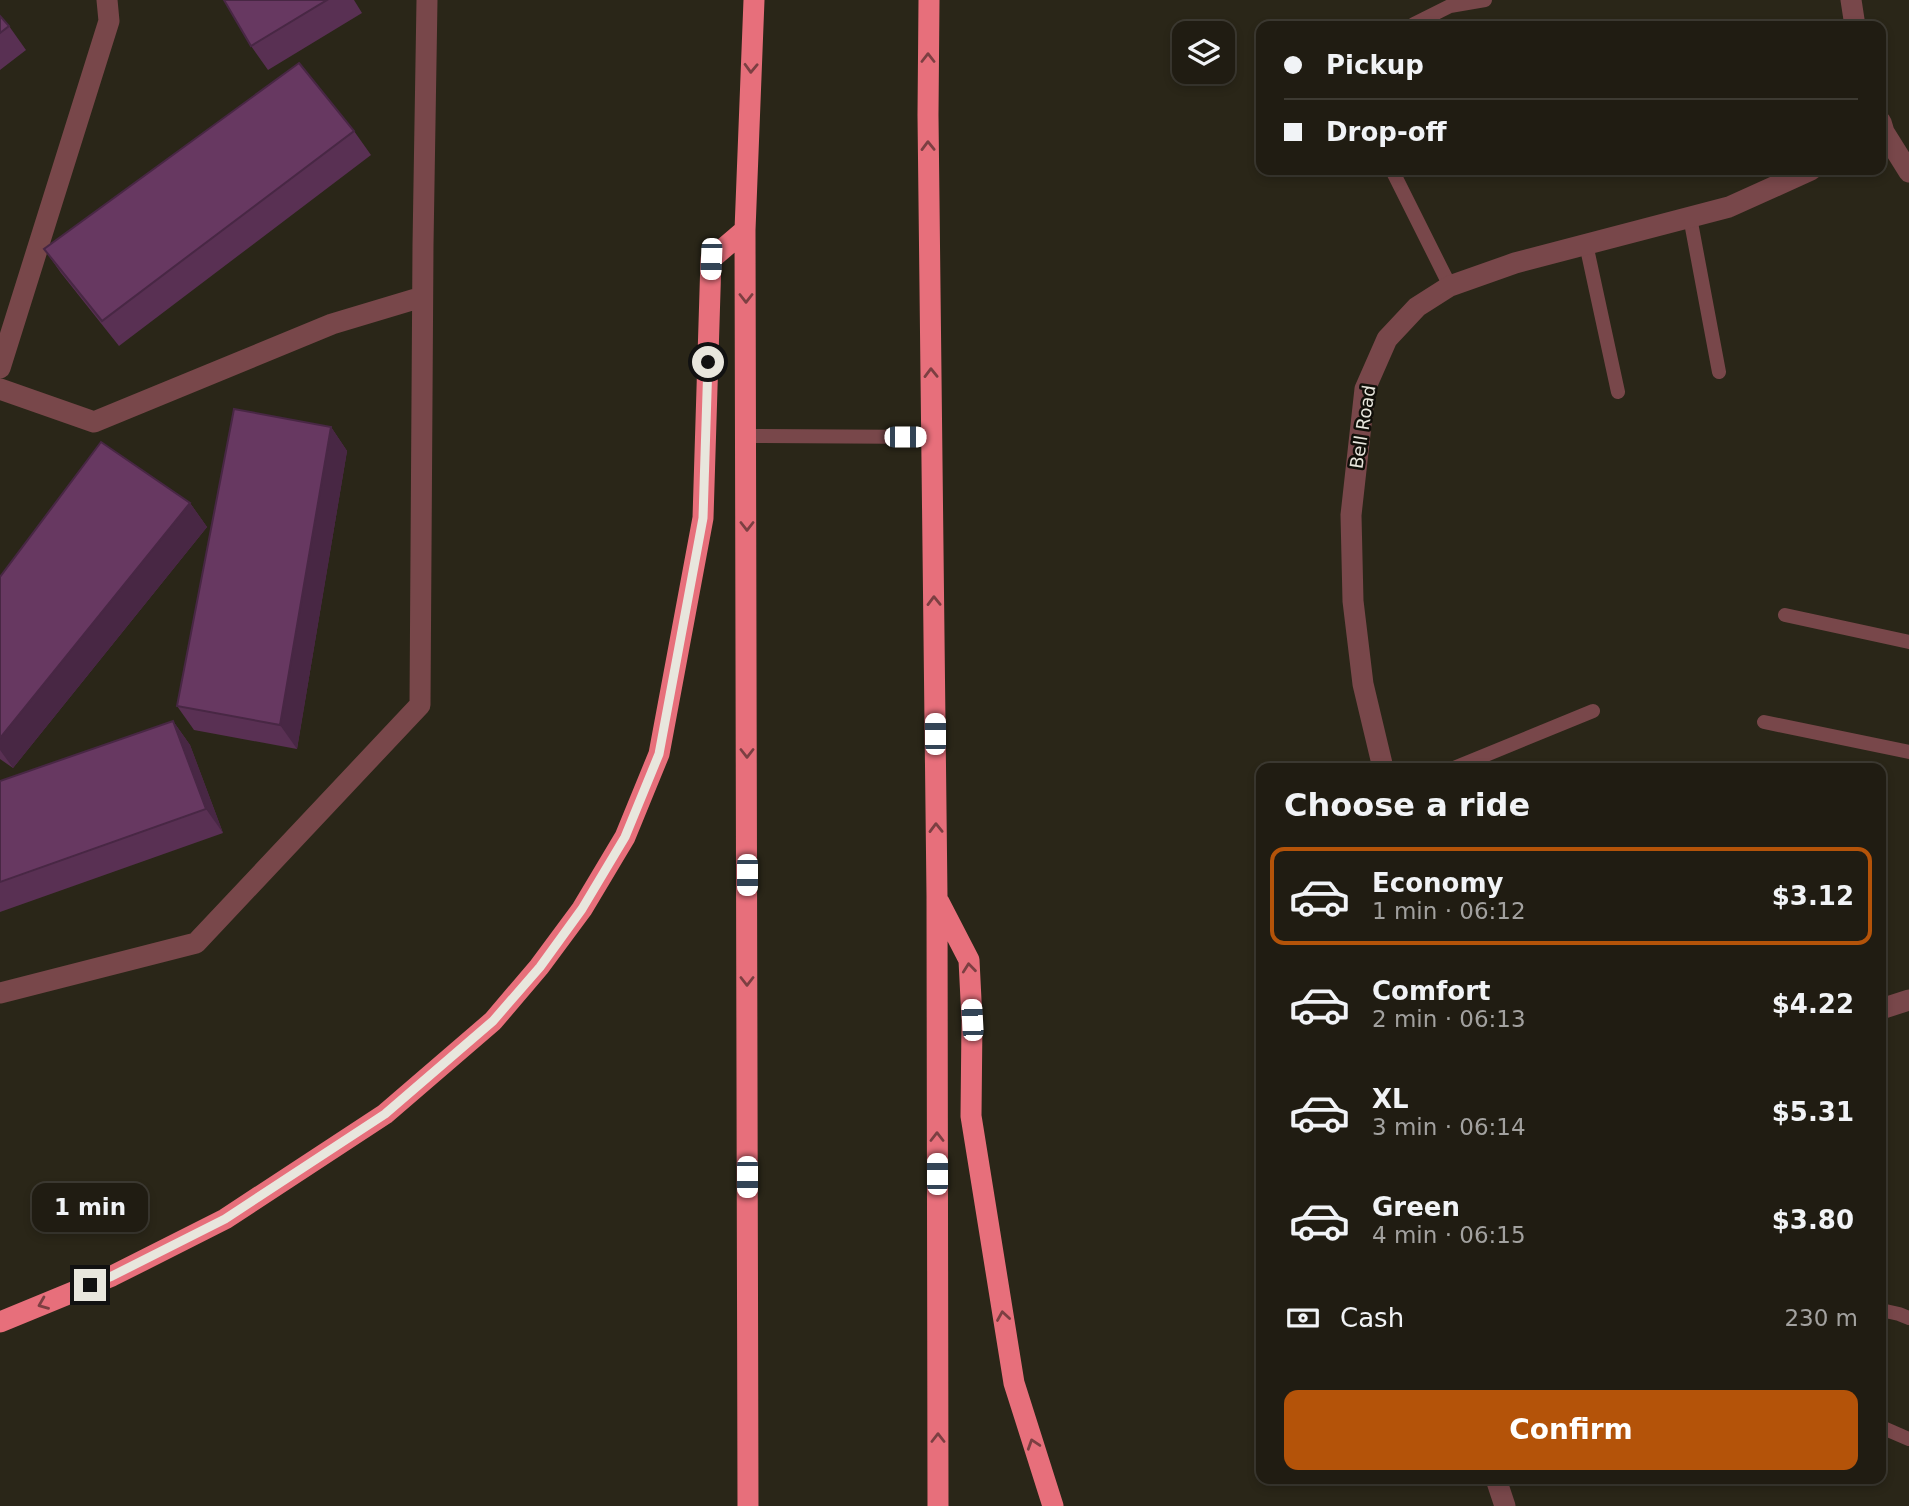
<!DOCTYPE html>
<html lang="en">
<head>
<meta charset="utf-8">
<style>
	body { margin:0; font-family:"DejaVu Sans",sans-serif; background:#28251b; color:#f1f3f6; height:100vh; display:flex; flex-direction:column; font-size:26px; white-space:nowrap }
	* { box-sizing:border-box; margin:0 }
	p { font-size:23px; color:#a2a19f }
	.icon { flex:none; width:38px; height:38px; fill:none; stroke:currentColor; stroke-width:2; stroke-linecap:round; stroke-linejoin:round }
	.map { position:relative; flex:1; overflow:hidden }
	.side { position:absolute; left:1256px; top:763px; width:630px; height:721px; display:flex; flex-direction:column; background:#201c12; border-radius:14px; box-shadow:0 4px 10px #0003,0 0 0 2px #3d3a32 }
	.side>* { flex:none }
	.guide { position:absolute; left:1256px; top:21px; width:630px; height:154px; border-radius:14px; box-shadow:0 4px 10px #0003,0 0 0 2px #3d3a32; display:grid; align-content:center; height:154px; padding:0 28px; background:#201c12 }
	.controls { position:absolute; left:1172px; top:21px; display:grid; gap:14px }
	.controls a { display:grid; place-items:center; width:63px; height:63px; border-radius:14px; background:#201c12; box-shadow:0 4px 10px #0003,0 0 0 2px #3d3a32; font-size:35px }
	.end { position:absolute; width:32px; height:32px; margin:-16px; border:9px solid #e8e6dd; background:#111; box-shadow:0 0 0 4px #111 }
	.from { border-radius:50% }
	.bubble { position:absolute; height:49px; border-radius:14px; background:#201c12; box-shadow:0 4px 10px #0003,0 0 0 2px #3d3a32; font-size:23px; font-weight:700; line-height:49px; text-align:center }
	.car { position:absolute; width:21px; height:42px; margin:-21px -10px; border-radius:9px; box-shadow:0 0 5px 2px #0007; background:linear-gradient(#fff 24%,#345 0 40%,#fff 0 76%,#345 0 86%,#fff 0) }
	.guide b { display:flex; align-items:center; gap:24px; height:66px; font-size:26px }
	.guide b+b { border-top:2px solid #3d3a32 }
	.guide i { width:18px; height:18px; background:#f1f3f6 }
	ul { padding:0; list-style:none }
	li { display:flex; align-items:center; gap:21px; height:98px; margin:0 14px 10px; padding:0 14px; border:4px solid transparent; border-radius:14px }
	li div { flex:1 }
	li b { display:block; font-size:26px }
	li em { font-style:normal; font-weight:700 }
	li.selected { border-color:#b45309 }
	li>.icon { width:63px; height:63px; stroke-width:1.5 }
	h2 { padding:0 28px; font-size:32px; line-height:84px }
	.pay { display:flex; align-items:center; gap:18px; height:77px; padding:0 28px; font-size:26px }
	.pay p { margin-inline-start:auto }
	.button { display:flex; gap:14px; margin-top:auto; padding:14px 28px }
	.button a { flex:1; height:80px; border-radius:14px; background:#b45309; color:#fff; font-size:28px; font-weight:700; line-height:80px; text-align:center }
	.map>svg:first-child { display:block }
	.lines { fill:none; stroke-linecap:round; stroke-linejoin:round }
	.service { stroke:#78474a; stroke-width:14 }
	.minor { stroke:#78474a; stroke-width:21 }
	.motorway { stroke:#e76f7b; stroke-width:21 }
	.wall { fill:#593053 }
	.shaded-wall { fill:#482744 }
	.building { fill:#673861; stroke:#482744; stroke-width:2 }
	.oneway { stroke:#7c3f42 }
	.route { stroke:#e8e6dd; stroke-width:9 }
	.labels { text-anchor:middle; stroke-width:5; stroke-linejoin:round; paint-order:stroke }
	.street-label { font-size:18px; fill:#e8e6dd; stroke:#110f09 }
</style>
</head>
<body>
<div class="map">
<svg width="1909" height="1506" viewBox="0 0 1909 1506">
	<rect width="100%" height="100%" fill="#2a2618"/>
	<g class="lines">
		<path class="service" d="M1412,26L1414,24L1450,6L1485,0
			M1392,170L1450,286
			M1690,217L1719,372
			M1586,244L1618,392
			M747,436L932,437
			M1785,615L1909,642
			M1764,722L1909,752
			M1454,768L1593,711
			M1881,1310L1899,1314L1909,1318
			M1881,1427L1909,1439"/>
		<path class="minor" d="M1851,0L1855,26
			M1881,122L1884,132L1909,172
			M0,368L109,21L107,0
			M0,389L94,422L332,324L422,297
			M1383,768L1363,684L1353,601L1351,515L1365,389L1387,339L1417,307L1450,286L1515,263L1729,207L1811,170
			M0,993L196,943L420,705L423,245L427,0
			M1881,1009L1909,1000
			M1496,1479L1505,1506"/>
		<path class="motorway" d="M929,0L928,115L937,896L938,1506
			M939,902L969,960L972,1020L971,1116L1014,1383L1053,1506
			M0,1322L112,1276L225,1219L385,1114L493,1021L539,967L582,909L625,837L659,754L703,518L711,259L745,230
			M748,1506L745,230L754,0"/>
	</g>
	<path class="wall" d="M224,0H354L362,13L268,70L251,46Z
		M0,16L9,26L26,50L0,70Z
		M354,131L371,155L119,346L61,273L44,249Z
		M331,427L347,451L297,749L194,730L177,706Z
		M190,503L207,527L13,768L0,759V577Z
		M173,721L190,745L223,833L0,912V781Z"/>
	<path class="shaded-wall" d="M331,427L347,451L297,749L280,725Z
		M190,503L207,527L13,768L0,750V738Z
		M173,721L190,745L223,833L206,809Z"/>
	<path class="building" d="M224,0H327L251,46Z
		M0,16L9,26L0,33Z
		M299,63L354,131L102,321L44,249Z
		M234,409L331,427L280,725L177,706Z
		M101,442L190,503L0,738V577Z
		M173,721L206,809L0,882V781Z"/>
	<defs><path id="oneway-chevron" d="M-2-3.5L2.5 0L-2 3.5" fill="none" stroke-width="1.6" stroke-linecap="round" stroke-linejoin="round" transform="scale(1.75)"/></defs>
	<g class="oneway">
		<use href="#oneway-chevron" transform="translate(928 58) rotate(-90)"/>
		<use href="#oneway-chevron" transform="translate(751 68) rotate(92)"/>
		<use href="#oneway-chevron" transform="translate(928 146) rotate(-91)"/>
		<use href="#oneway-chevron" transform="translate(746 298) rotate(90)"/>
		<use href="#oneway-chevron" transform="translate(931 373) rotate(-91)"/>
		<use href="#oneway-chevron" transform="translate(747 526) rotate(90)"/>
		<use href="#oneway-chevron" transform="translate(934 601) rotate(-91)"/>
		<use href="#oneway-chevron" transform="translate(747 753) rotate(90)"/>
		<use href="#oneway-chevron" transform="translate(936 828) rotate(-91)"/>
		<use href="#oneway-chevron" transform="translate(969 968) rotate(-96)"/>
		<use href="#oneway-chevron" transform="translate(747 981) rotate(90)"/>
		<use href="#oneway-chevron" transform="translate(937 1137) rotate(-90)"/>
		<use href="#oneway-chevron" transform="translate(43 1304) rotate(158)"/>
		<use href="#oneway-chevron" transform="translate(1003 1316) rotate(-99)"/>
		<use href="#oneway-chevron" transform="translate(938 1438) rotate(-90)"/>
		<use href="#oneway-chevron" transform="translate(1033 1444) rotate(-108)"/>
	</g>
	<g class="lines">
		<path class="route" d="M90,1285L112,1276L225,1219L385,1114L493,1021L540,967L582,909L625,837L659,754L703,518L708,362"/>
	</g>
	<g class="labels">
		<g class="street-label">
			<text transform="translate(1363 427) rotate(-81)" y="6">Bell Road</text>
		</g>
	</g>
</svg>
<div class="controls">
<a><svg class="icon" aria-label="layers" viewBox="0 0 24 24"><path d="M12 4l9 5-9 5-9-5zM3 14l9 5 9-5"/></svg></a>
</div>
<i class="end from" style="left:708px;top:362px"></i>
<i class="end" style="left:90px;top:1285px"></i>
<div class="bubble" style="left:32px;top:1183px;width:116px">1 min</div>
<i class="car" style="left:711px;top:259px;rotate:182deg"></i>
<i class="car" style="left:905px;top:437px;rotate:90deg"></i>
<i class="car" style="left:935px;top:734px;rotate:0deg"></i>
<i class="car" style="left:747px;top:875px;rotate:180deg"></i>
<i class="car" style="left:972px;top:1020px;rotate:357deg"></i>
<i class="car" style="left:937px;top:1174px;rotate:0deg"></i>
<i class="car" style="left:747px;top:1177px;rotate:180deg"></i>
<div class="guide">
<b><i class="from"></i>Pickup</b>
<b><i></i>Drop-off</b>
</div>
<section class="side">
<h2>Choose a ride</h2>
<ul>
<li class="selected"><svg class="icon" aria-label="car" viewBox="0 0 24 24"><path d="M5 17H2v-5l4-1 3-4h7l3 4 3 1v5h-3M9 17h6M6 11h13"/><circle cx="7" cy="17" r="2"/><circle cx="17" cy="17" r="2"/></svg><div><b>Economy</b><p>1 min · 06:12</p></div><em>$3.12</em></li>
<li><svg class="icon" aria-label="car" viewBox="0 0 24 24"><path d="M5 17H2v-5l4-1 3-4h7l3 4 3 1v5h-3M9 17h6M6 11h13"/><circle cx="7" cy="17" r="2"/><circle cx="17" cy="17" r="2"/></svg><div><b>Comfort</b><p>2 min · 06:13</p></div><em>$4.22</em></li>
<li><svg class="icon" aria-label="car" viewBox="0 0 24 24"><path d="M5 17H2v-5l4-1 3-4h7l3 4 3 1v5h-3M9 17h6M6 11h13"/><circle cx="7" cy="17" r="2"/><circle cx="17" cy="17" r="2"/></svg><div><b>XL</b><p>3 min · 06:14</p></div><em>$5.31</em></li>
<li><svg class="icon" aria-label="car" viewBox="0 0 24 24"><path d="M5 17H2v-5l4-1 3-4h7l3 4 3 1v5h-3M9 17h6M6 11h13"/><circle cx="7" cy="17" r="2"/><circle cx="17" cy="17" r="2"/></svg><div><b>Green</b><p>4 min · 06:15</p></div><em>$3.80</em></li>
</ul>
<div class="pay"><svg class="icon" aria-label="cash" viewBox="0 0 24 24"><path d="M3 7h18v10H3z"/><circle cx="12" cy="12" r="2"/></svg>Cash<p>230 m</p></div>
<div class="button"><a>Confirm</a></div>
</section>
</div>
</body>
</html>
